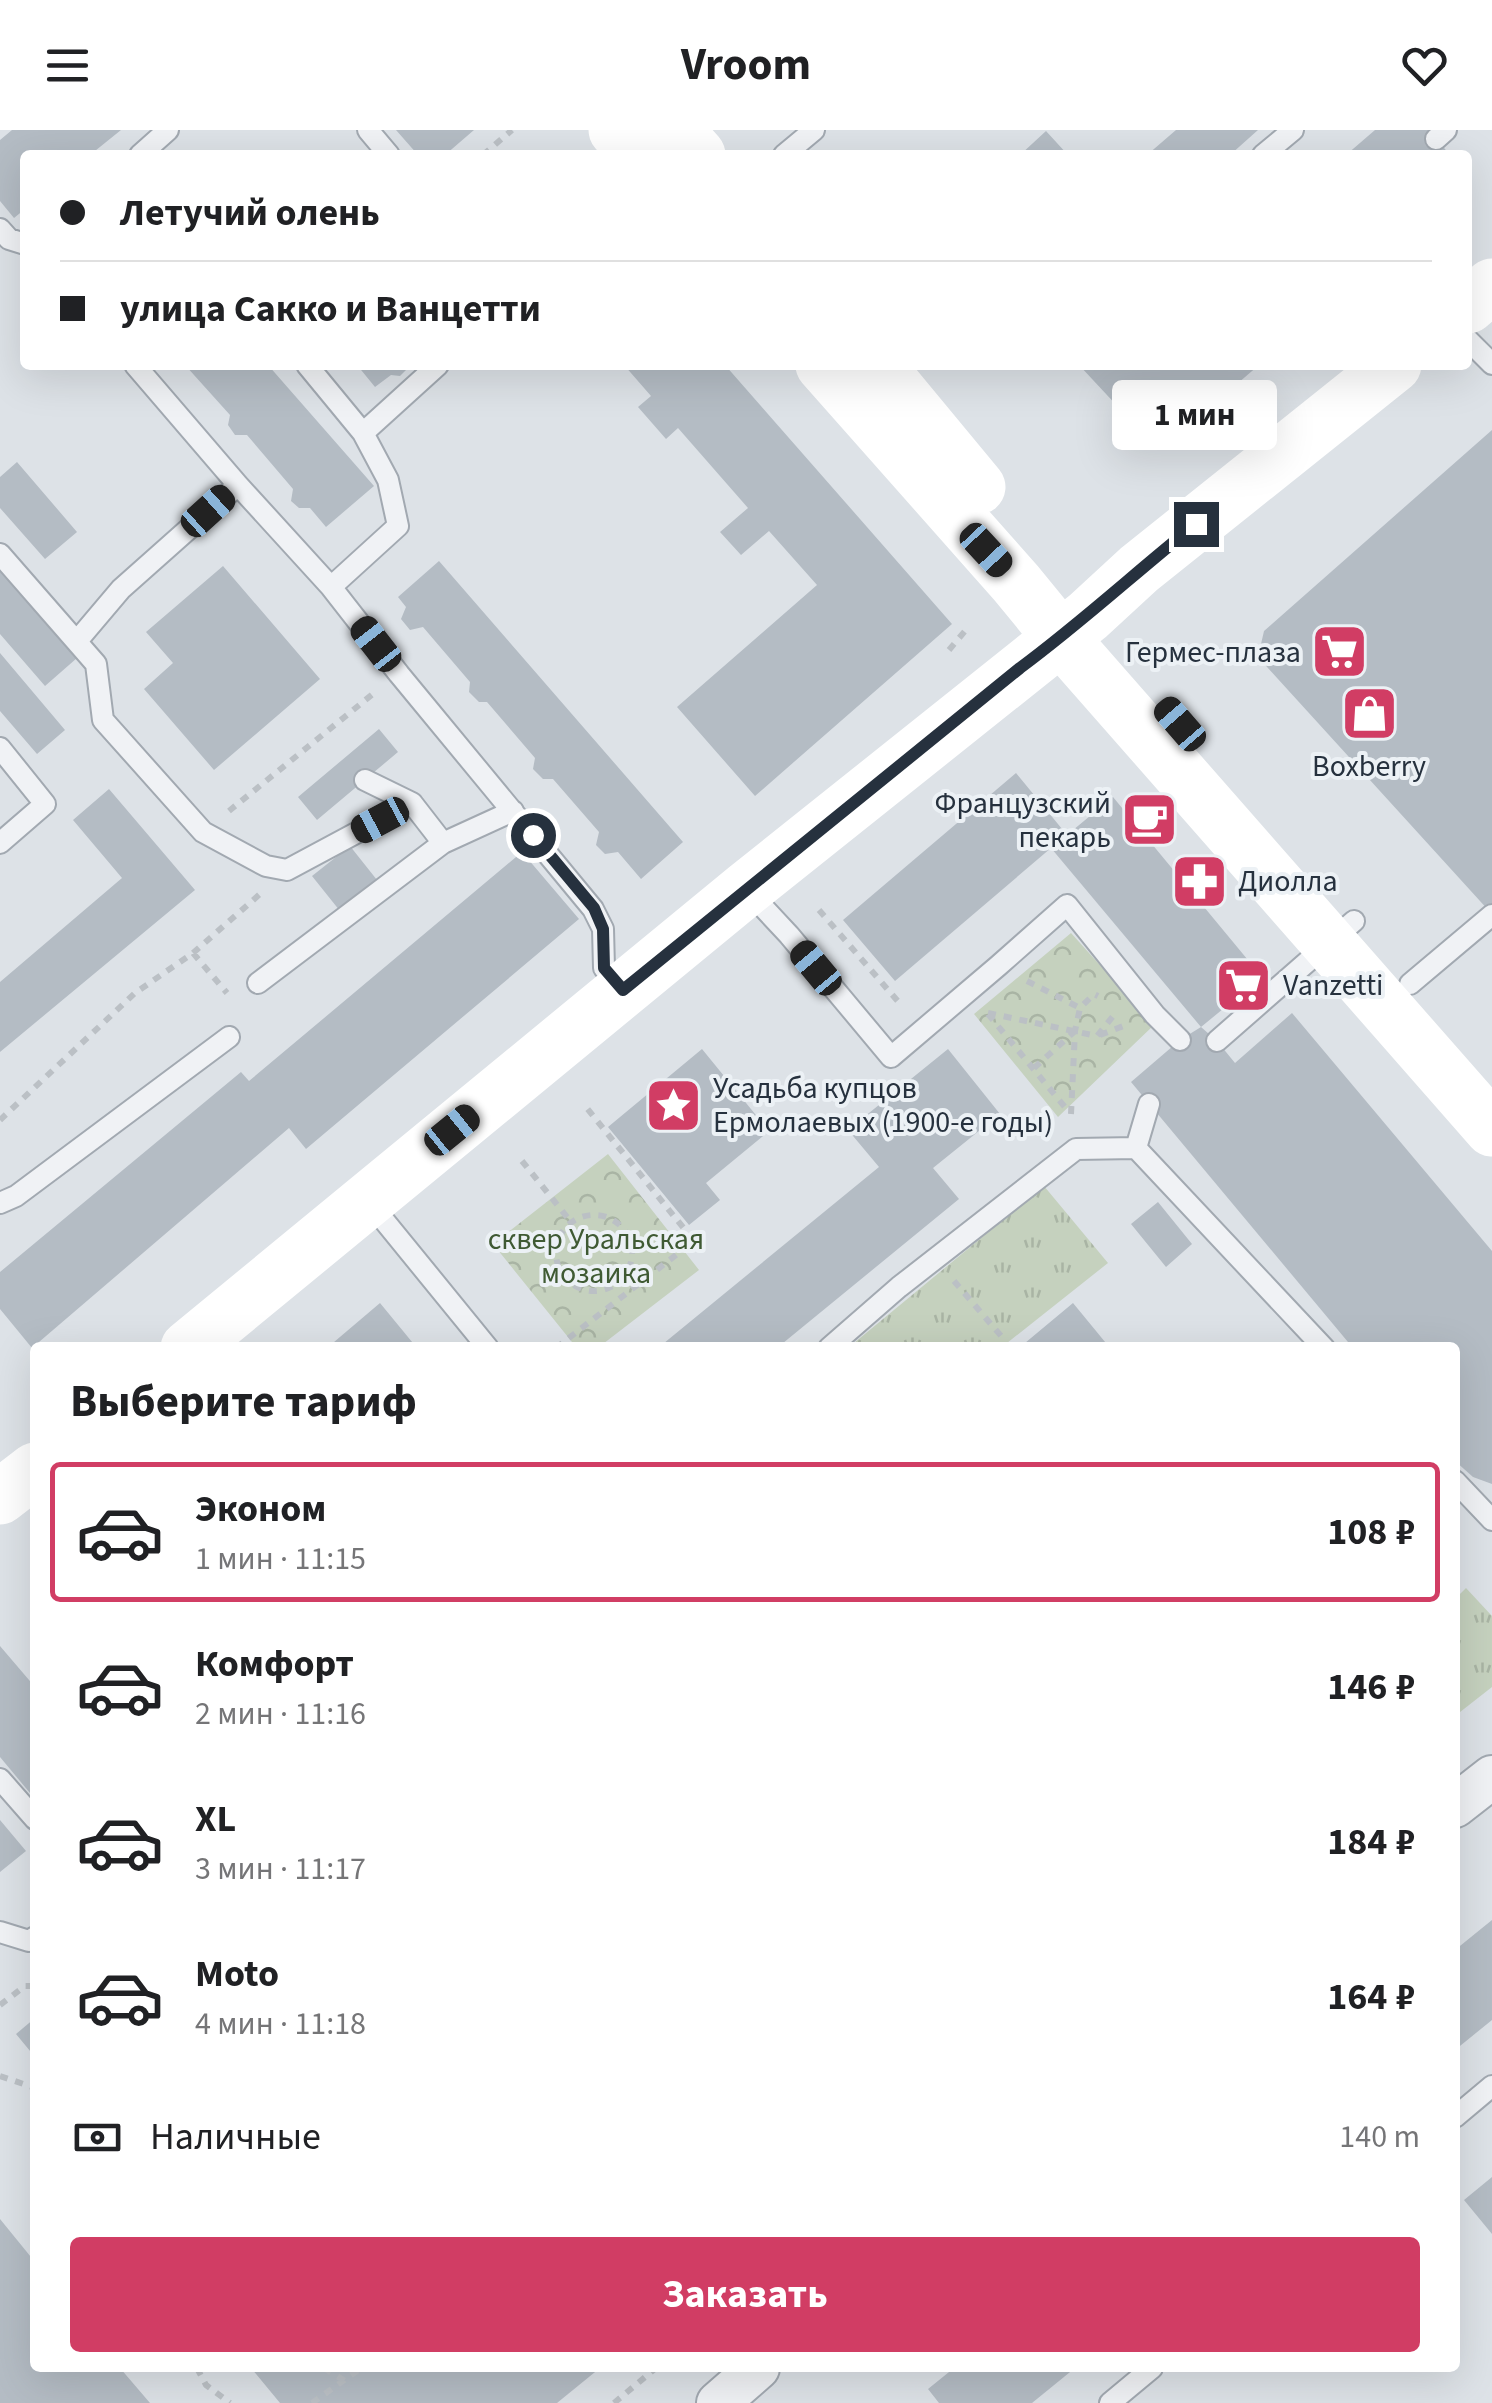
<!DOCTYPE html>
<html lang="ru">
<head>
<meta charset="utf-8">
<style>
	body { margin:0; font-family:"Source Sans 3",sans-serif; background:#f2f2f2; color:#202124; height:100vh; display:flex; flex-direction:column; font-size:38px; white-space:nowrap }
	* { box-sizing:border-box; margin:0 }
	p { font-size:32px; color:#757577 }
	.icon { flex:none; width:55px; height:55px; fill:none; stroke:currentColor; stroke-width:2; stroke-linecap:round; stroke-linejoin:round }
	.map { position:relative; flex:1; overflow:hidden }
	.drawer { position:absolute; left:30px; top:1212px; width:1430px; height:1030px; display:flex; flex-direction:column; background:#fff; border-radius:10px; box-shadow:0 10px 40px #0002 }
	.drawer>* { flex:none }
	.top-card { position:absolute; left:20px; top:20px; width:1452px; height:220px; border-radius:10px; box-shadow:0 10px 40px #0002; display:grid; align-content:center; height:220px; padding:0 40px; background:#fff }
	.end { position:absolute; width:45px; height:45px; margin:-22px; border:12px solid #26313e; background:#fff; box-shadow:0 0 0 5px #fff }
	.from { border-radius:50% }
	.bubble { position:absolute; height:70px; border-radius:10px; background:#fff; box-shadow:0 10px 40px #0002; font-size:32px; font-weight:700; line-height:70px; text-align:center }
	.car { position:absolute; width:30px; height:60px; margin:-30px -15px; border-radius:12px; box-shadow:0 0 8px 2px #0007; background:linear-gradient(#222 24%,#8ab4d8 0 40%,#222 0 76%,#8ab4d8 0 86%,#222 0) }
	.top-card b { display:flex; align-items:center; gap:35px; height:95px; font-size:38px }
	.top-card b+b { border-top:2px solid #e0e0e0 }
	.top-card i { width:25px; height:25px; background:#202124 }
	ul { padding:0; list-style:none }
	li { display:flex; align-items:center; gap:30px; height:140px; margin:0 20px 15px; padding:0 20px; border:5px solid transparent; border-radius:10px }
	li div { flex:1 }
	li b { display:block; font-size:38px }
	li em { font-style:normal; font-weight:700 }
	li.selected { border-color:#d13d64 }
	li>.icon { width:90px; height:90px; stroke-width:1.5 }
	h2 { padding:0 40px; font-size:45px; line-height:120px }
	.pay { display:flex; align-items:center; gap:25px; height:110px; padding:0 40px; font-size:38px }
	.pay p { margin-inline-start:auto }
	.primary-button { display:flex; gap:20px; margin-top:auto; padding:20px 40px }
	.primary-button a { flex:1; height:115px; border-radius:10px; background:#d13d64; color:#fff; font-size:40px; font-weight:700; line-height:115px; text-align:center }
	header { display:flex; justify-content:space-between; align-items:center; height:130px; padding:0 40px; background:#fff; font-size:45px; font-weight:700 }
	.map>svg:first-child { display:block }
	.grass { fill:url(#grass-tufts) }
	.forest { fill:url(#forest-crowns) }
	.building { fill:#b4bcc4 }
	.lines { fill:none; stroke-linecap:round; stroke-linejoin:round }
	.lane-casing { stroke:#a2a9b1; stroke-width:24 }
	.street-casing { stroke:#a2a9b1; stroke-width:46 }
	.path { stroke:#bbc0c5; stroke-width:6; stroke-dasharray:8 8; stroke-linecap:butt }
	.lane { stroke:#f0f2f5; stroke-width:20 }
	.street { stroke:#f0f2f5; stroke-width:42 }
	.secondary { stroke:#fff; stroke-width:55 }
	.route { stroke:#26313e; stroke-width:12 }
	.labels { text-anchor:middle; stroke-width:8; stroke-linejoin:round; paint-order:stroke }
	.poi-label { font-size:30px; fill:#26313e; stroke:#ecf1f5; text-anchor:start }
	.park-label { font-size:30px; fill:#3f5a33; stroke:#ecf1f5 }
</style>
</head>
<body>
<header><svg class="icon" aria-label="menu" viewBox="0 0 24 24"><path d="M4 6h16M4 12h16M4 18h16"/></svg>Vroom<svg class="icon" aria-label="heart" viewBox="0 0 24 24"><path d="M12 20l-8-8c-3-5 5-10 8-4 3-6 11-1 8 4z"/></svg></header>
<div class="map">
<svg width="1492" height="2273" viewBox="0 0 1492 2273">
	<defs>
		<pattern id="grass-tufts" width="24" height="20" patternUnits="userSpaceOnUse" patternTransform="scale(2.5)"><rect width="24" height="20" fill="#c5d1be"/><path d="M3 7l-1-3M5 7V3M7 7l1-3M15 17l-1-3M17 17v-4M19 17l1-3" fill="none" stroke="#a9b4a4"/></pattern>
		<pattern id="forest-crowns" width="20" height="18" patternUnits="userSpaceOnUse" patternTransform="scale(2.5)"><rect width="20" height="18" fill="#c5d1be"/><path d="M2 6a3 3 0 1 1 6 0M12 15a3 3 0 1 1 6 0" fill="none" stroke="#a9b4a4"/></pattern>
	</defs>
	<rect width="100%" height="100%" fill="#dde2e7"/>
	<path class="grass" d="M1044,1056L1108,1133L1002,1217L848,1218Z
		M1466,1458L1492,1486V1557L1455,1586V1469Z"/>
	<path class="forest" d="M1071,803L1154,895L1058,987L974,884Z
		M608,1024L699,1140L599,1217H576L493,1114Z"/>
	<path class="building" d="M12,0H121L90,25H25V79L14,88L0,71V10Z
		M396,0H474L445,25H418Z
		M1176,0H1258L1230,25H1147Z
		M1375,0H1429L1450,25H1346Z
		M1046,1L1068,25H1020Z
		M185,235H268L374,356L326,397L310,378H299L291,371L293,359L247,305H235L228,295L230,285Z
		M357,235H408V238L400,246L391,245L375,257Z
		M624,235H725L952,494L755,666L677,577L817,455L769,401L741,425L720,402L748,378L678,298L666,309L638,277L651,266Z
		M1079,235H1259L1194,291L1134,294Z
		M1492,300V781L1490,782L1258,527L1264,501Z
		M17,332L77,402L45,429L0,378V347Z
		M439,431L683,712L641,749L618,722L605,724L596,715L599,702L553,649H543L533,639L535,628L487,572H479L469,562L470,552L423,497L410,500L401,489L406,477L398,467Z
		M223,436L320,549L214,640L144,559L173,533L146,502Z
		M0,440L77,528L45,556L0,504Z
		M0,523L65,600L37,624L0,581Z
		M379,599L398,622L317,690L298,667Z
		M1016,643L1067,705L1113,667L1262,847L1201,897L1051,718L895,851L843,790Z
		M109,659L195,760L0,922V852L122,748L73,690Z
		M350,716L377,750L340,781L312,746Z
		M522,722L579,789L306,1019L289,998L32,1218L0,1179V1142L241,942L249,951Z
		M1292,883L1492,1121V1354L1473,1347L1455,1331V1218H1353L1131,952L1180,910L1201,897L1217,911L1235,933Z
		M702,919L769,1001L706,1053L720,1070L689,1095L608,997Z
		M948,919L1000,984L933,1038L959,1069L777,1218H658L879,1037L848,1000Z
		M1158,1072L1192,1114L1166,1137L1131,1094Z
		M380,1173L417,1218H327Z
		M1073,1173L1110,1218H1019Z
		M0,1516L35,1557V1669L0,1627Z
		M0,1690L26,1721L0,1742Z
		M1492,1790V1890L1455,1920V1820Z
		M35,1888V1927L16,1904Z
		M1492,2047V2104L1464,2070Z
		M0,2089L35,2132V2238H120L150,2273H0Z
		M251,2238H600L557,2273H280Z
		M954,2238H1075L1032,2273H939L928,2259Z"/>
	<g class="lines">
		<defs>
			<path id="lane" d="M368,0L389,25
				M1436,9L1446,0
				M140,25L168,0
				M784,25L814,0
				M1263,25L1293,0
				M0,99L9,109L25,114
				M1468,210L1492,234
				M135,235L238,355L331,457L399,544L593,779L603,799L604,838L620,857
				M307,235L363,303L388,350L398,396L331,457
				M363,303L438,235
				M0,424L96,534L103,590L203,702L266,736L287,740L412,673
				M77,511L121,459L238,355
				M0,618L45,674L0,713
				M365,650L412,673L443,713
				M748,761L789,805L891,927L998,836L1067,775L1155,885L1180,910
				M258,853L443,713L513,681
				M1410,854L1492,785
				M1217,911L1354,791
				M1136,1018L1324,1218
				M369,1072L488,1218
				M0,1073L16,1066L229,907
				M829,1218L899,1157L1076,1019L1136,1018L1149,974
				M1455,1351L1492,1390
				M0,1649L35,1689
				M0,1802L29,1811L35,1807
				M1455,1987L1492,1956
				M1110,2273L1152,2238"/>
			<path id="street" d="M1455,1676L1492,1647
				M718,2273L758,2238"/>
		</defs>
		<use href="#lane" class="lane-casing"/>
		<use href="#street" class="street-casing"/>
		<path class="path" d="M483,25L512,0
			M949,520L965,501
			M229,681L374,563
			M819,780L902,876
			M193,823L260,764
			M1027,851L1080,878
			M988,883L1097,906L1114,885L1113,882
			M988,884L1069,982
			M1100,905L1126,895
			M1034,938L1074,902
			M1071,984L1075,901L1080,878L1094,864L1098,866
			M0,990L135,863L193,823L227,863
			M522,1031L571,1092
			M556 1123a38 38 0 1 1 76 0a38 38 0 1 1-76 0Z
			M954,1151L1002,1207
			M556,1218L694,1111L586,977
			M0,1875L25,1856H35
			M0,1946L35,1958
			M197,2238L206,2255L230,2273
			M324,2238L345,2251
			M312,2273L361,2238
			M614,2273L656,2238"/>
		<use href="#lane" class="lane"/>
		<use href="#street" class="street"/>
		<path class="secondary" d="M616,0L638,25
			M676,0L698,25
			M1468,176L1492,156
			M823,235L1016,453L1061,508L1492,999
			M877,235L978,357
			M188,1218L746,759L1088,486L1139,439L1394,235
			M0,1367L35,1340"/>
	</g>
	<g class="lines">
		<path class="route" d="M533,705L594,778L603,799L604,838L623,860L1020,538C1081,493 1137,441 1196,394"/>
	</g>
	<defs>
		<symbol id="supermarket-square" viewBox="-11 -11 22 22"><rect x="-9" y="-9" width="18" height="18" rx="4" fill="#d13d64" stroke="#ecf1f5"/><path d="M-6-5.5h2.5l.6 2H6L4.5 2H-2.5L-4.4-4H-6ZM-1.5 3.2a1.3 1.3 0 1 0 .1 0ZM3 3.2a1.3 1.3 0 1 0 .1 0Z" fill="#fff"/></symbol>
		<symbol id="shop-square" viewBox="-11 -11 22 22"><rect x="-9" y="-9" width="18" height="18" rx="4" fill="#d13d64" stroke="#ecf1f5"/><path d="M-5-2.5h2.3a2.7 3.5 0 0 1 5.4 0H5L5.5 6h-11ZM-1.5-2.5h3a1.5 2.3 0 0 0-3 0Z" fill="#fff"/></symbol>
		<symbol id="cafe-square" viewBox="-11 -11 22 22"><rect x="-9" y="-9" width="18" height="18" rx="4" fill="#d13d64" stroke="#ecf1f5"/><path d="M-5.5-4.5H6V0H3Q3 3.5 0 3.5H-2.5Q-5.5 3.5-5.5 0ZM3-3.2v2h1.7v-2ZM-6 4.5H4V6H-6Z" fill="#fff"/></symbol>
		<symbol id="pharmacy-square" viewBox="-11 -11 22 22"><rect x="-9" y="-9" width="18" height="18" rx="4" fill="#d13d64" stroke="#ecf1f5"/><path d="M-2-6h4v4h4v4h-4v4h-4v-4h-4v-4h4Z" fill="#fff"/></symbol>
		<symbol id="sight-square" viewBox="-11 -11 22 22"><rect x="-9" y="-9" width="18" height="18" rx="4" fill="#d13d64" stroke="#ecf1f5"/><path d="M0-6L1.8-2.2L6-1.7L2.9 1.2L3.7 5.4L0 3.3L-3.7 5.4L-2.9 1.2L-6-1.7L-1.8-2.2Z" fill="#fff"/></symbol>
	</defs>
	<g fill-rule="evenodd">
		<use href="#supermarket-square" x="1308" y="490" width="63" height="63"/>
		<use href="#shop-square" x="1338" y="552" width="63" height="63"/>
		<use href="#cafe-square" x="1118" y="658" width="63" height="63"/>
		<use href="#pharmacy-square" x="1168" y="720" width="63" height="63"/>
		<use href="#supermarket-square" x="1212" y="824" width="63" height="63"/>
		<use href="#sight-square" x="642" y="944" width="63" height="63"/>
	</g>
	<g class="labels">
		<g class="poi-label">
			<text x="1301" y="532" text-anchor="end">Гермес-плаза</text>
			<text x="1369" y="646" text-anchor="middle">Boxberry</text>
			<text x="1111" y="683" text-anchor="end">Французский<tspan x="1111" dy="34">пекарь</tspan></text>
			<text x="1238" y="761">Диолла</text>
			<text x="1283" y="865">Vanzetti</text>
			<text x="713" y="968">Усадьба купцов<tspan x="713" dy="34">Ермолаевых (1900-е годы)</tspan></text>
		</g>
		<g class="park-label">
			<text x="596" y="1119">сквер Уральская<tspan x="596" dy="34">мозаика</tspan></text>
		</g>
	</g>
</svg>
<i class="end from" style="left:533px;top:705px"></i>
<i class="end" style="left:1196px;top:394px"></i>
<div class="bubble" style="left:1112px;top:250px;width:165px">1 мин</div>
<i class="car" style="left:208px;top:381px;rotate:48deg"></i>
<i class="car" style="left:986px;top:420px;rotate:137deg"></i>
<i class="car" style="left:376px;top:514px;rotate:322deg"></i>
<i class="car" style="left:1180px;top:594px;rotate:319deg"></i>
<i class="car" style="left:380px;top:690px;rotate:242deg"></i>
<i class="car" style="left:816px;top:838px;rotate:320deg"></i>
<i class="car" style="left:452px;top:1000px;rotate:51deg"></i>
<div class="top-card">
<b><i class="from"></i>Летучий олень</b>
<b><i></i>улица Сакко и Ванцетти</b>
</div>
<section class="drawer">
<h2>Выберите тариф</h2>
<ul>
<li class="selected"><svg class="icon" aria-label="car" viewBox="0 0 24 24"><path d="M5 17H2v-5l4-1 3-4h7l3 4 3 1v5h-3M9 17h6M6 11h13"/><circle cx="7" cy="17" r="2"/><circle cx="17" cy="17" r="2"/></svg><div><b>Эконом</b><p>1 мин · 11:15</p></div><em>108 ₽</em></li>
<li><svg class="icon" aria-label="car" viewBox="0 0 24 24"><path d="M5 17H2v-5l4-1 3-4h7l3 4 3 1v5h-3M9 17h6M6 11h13"/><circle cx="7" cy="17" r="2"/><circle cx="17" cy="17" r="2"/></svg><div><b>Комфорт</b><p>2 мин · 11:16</p></div><em>146 ₽</em></li>
<li><svg class="icon" aria-label="car" viewBox="0 0 24 24"><path d="M5 17H2v-5l4-1 3-4h7l3 4 3 1v5h-3M9 17h6M6 11h13"/><circle cx="7" cy="17" r="2"/><circle cx="17" cy="17" r="2"/></svg><div><b>XL</b><p>3 мин · 11:17</p></div><em>184 ₽</em></li>
<li><svg class="icon" aria-label="car" viewBox="0 0 24 24"><path d="M5 17H2v-5l4-1 3-4h7l3 4 3 1v5h-3M9 17h6M6 11h13"/><circle cx="7" cy="17" r="2"/><circle cx="17" cy="17" r="2"/></svg><div><b>Moto</b><p>4 мин · 11:18</p></div><em>164 ₽</em></li>
</ul>
<div class="pay"><svg class="icon" aria-label="cash" viewBox="0 0 24 24"><path d="M3 7h18v10H3z"/><circle cx="12" cy="12" r="2"/></svg>Наличные<p>140 m</p></div>
<div class="primary-button"><a>Заказать</a></div>
</section>
</div>
</body>
</html>
